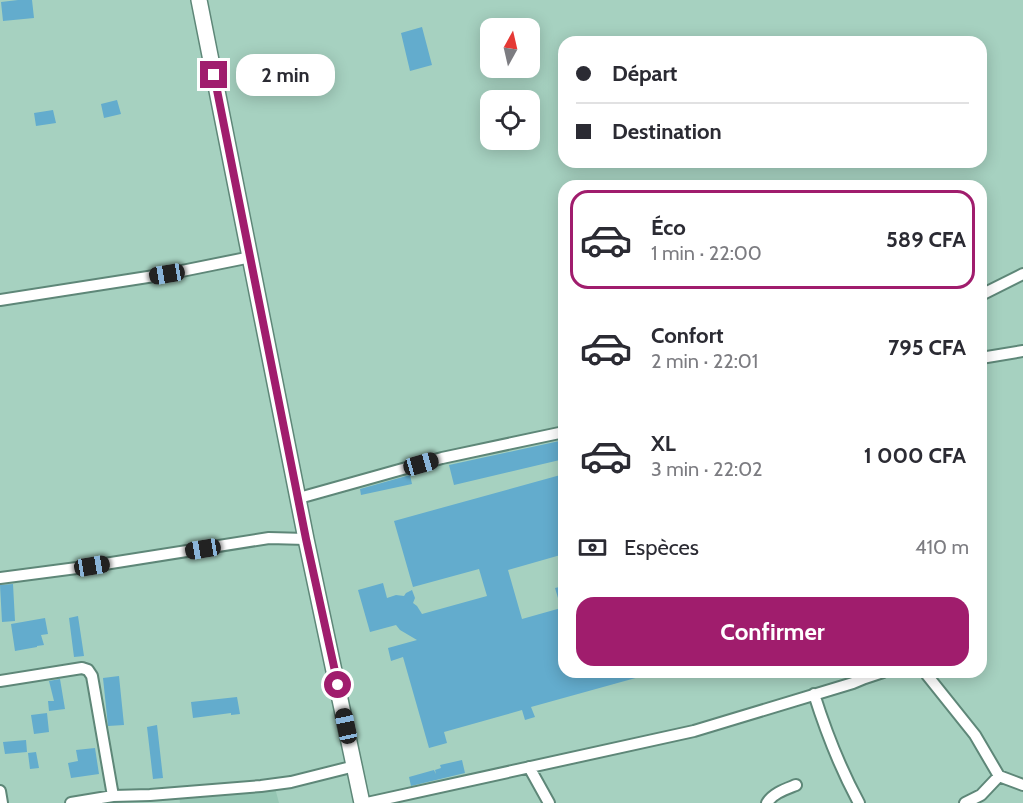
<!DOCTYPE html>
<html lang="fr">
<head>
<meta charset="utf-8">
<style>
	body { margin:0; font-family:Cabin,sans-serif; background:#f7f7f7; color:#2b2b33; height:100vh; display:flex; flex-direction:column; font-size:22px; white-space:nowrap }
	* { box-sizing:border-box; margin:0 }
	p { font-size:20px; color:#7c7c81 }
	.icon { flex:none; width:33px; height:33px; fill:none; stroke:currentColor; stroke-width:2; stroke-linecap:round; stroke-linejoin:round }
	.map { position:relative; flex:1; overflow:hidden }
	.details { position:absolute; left:558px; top:180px; width:429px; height:498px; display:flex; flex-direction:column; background:#fff; border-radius:18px; box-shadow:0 3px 15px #0003 }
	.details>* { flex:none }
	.guide { position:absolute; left:558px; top:36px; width:429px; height:132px; border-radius:18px; box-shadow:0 3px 15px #0003; display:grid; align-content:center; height:132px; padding:0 18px; background:#fff }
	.needle { width:39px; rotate:8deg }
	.controls { position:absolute; left:480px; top:18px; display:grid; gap:12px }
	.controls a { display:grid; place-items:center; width:60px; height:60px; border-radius:12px; background:#fff; box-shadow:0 3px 15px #0003; font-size:30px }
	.end { position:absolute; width:27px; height:27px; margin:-14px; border:8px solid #a01d6d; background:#fff; box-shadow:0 0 0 3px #fff }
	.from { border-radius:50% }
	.bubble { position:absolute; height:42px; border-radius:18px; background:#fff; box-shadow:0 3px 15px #0003; font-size:20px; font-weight:700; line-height:42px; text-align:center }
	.car { position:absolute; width:18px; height:36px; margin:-18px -9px; border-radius:8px; box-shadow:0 0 4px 2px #0007; background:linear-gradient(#222 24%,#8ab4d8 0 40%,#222 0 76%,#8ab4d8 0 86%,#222 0) }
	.guide b { display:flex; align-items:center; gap:21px; height:57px; font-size:22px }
	.guide b+b { border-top:2px solid #e1e1e2 }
	.guide i { width:15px; height:15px; background:#2b2b33 }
	ul { padding:10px 0 0; list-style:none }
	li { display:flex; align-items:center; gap:18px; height:99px; margin:0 12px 9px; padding:0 6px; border:3px solid transparent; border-radius:18px }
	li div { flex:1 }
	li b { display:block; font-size:22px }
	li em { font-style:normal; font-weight:700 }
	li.current { border-color:#a01d6d }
	li>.icon { width:54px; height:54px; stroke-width:1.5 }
	.pay { display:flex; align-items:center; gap:15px; height:66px; padding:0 18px; font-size:22px }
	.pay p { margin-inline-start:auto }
	.button { display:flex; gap:12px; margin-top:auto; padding:12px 18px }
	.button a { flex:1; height:69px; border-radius:18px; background:#a01d6d; color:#fff; font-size:24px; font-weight:700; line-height:69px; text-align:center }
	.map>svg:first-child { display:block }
	.built { fill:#95c6b3 }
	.building { fill:#63accd }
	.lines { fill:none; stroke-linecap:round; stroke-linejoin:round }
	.minor-casing { stroke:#5e8778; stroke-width:14 }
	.secondary-casing { stroke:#5e8778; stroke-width:18 }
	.minor { stroke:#fff; stroke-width:10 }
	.secondary { stroke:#fff; stroke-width:15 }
	.route { stroke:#a01d6d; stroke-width:8 }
</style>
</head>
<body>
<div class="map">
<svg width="1023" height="803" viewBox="0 0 1023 803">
	<rect width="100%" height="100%" fill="#a6d1c0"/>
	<path class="built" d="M275,788L279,803H180L179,795Z"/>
	<path class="building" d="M18,0H32L34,18L3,21L1,2Z
		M422,27L432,65L410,71L401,33Z
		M117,100L121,114L104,118L101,104Z
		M53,110L56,123L36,126L34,113Z
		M564,440V459L454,485L449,465Z
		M564,474V554L508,570L522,619L561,608L555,588L564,586V672H650V674L531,707L535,717L525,720L522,710L444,732L447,743L429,748L403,657L391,661L388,648L417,640L400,630L396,625L370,632L358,590L383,583L387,598L396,595L404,596L406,593L412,590L415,598L413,603L417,606L422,614L487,596L479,569L413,587L394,521Z
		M410,475L412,484L361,495L360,489Z
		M13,584L15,621L2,622L0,585Z
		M78,616L84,656L74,657L69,618Z
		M45,618L48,634L41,635L44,645L37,646V647L15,651L11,624Z
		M119,676L124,725L108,726L103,678Z
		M60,679L65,709L49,711L48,701H54L49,681Z
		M237,697L240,714L231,715V713L193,718L191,702Z
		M47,713L49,732L34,734L31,715Z
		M157,725L163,778L153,779L147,727Z
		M26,740L27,752L5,754L3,742Z
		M95,748L99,774L71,778L68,763L78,761L76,750Z
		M36,752L39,768L30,769L28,753Z
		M462,760L465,773L411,786L409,777L434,770L436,774L435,770L441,768L440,765Z"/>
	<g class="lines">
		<defs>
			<path id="minor" d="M981,295L1023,274
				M0,300L167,274L251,257
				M981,358L1023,351
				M299,498L442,458L564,432
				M0,578L92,566L269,538L306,539
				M927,675L975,735L999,776
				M865,678L883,672
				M0,681L82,668L88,670L92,676L113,796
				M814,694C826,732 840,768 859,803
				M529,767L549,803
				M0,791L2,803
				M71,803L113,796L150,795L261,786L291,782L355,766
				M367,803L694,731L853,683L865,678L863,672
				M767,803C773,793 786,789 796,785
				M965,803L981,795L999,776L1023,785"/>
			<path id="secondary" d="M199,0L306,539L362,803"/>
		</defs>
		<use href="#minor" class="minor-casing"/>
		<use href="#secondary" class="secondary-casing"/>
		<use href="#minor" class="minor"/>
		<use href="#secondary" class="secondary"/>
	</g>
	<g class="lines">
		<path class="route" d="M214,75L306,539L338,685"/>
	</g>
</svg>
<div class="controls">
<a><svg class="needle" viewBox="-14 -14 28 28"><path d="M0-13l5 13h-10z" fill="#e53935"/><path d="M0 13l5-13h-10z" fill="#7c7c81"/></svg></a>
<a><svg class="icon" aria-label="locate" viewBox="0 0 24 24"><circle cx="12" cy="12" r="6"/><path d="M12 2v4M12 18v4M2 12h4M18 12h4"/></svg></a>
</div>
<i class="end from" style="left:338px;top:685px"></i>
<i class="end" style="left:214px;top:75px"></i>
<div class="bubble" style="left:236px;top:54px;width:99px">2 min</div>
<i class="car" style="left:167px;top:274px;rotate:261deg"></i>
<i class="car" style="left:421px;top:464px;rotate:74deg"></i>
<i class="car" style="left:203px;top:549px;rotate:261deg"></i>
<i class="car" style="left:92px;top:566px;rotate:81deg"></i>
<i class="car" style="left:346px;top:726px;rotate:348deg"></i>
<div class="guide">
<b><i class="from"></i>Départ</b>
<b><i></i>Destination</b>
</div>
<section class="details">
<ul>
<li class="current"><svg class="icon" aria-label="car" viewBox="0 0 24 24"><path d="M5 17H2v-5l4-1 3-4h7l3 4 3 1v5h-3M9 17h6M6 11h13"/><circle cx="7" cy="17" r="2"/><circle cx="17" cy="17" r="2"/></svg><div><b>Éco</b><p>1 min · 22:00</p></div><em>589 CFA</em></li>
<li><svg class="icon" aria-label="car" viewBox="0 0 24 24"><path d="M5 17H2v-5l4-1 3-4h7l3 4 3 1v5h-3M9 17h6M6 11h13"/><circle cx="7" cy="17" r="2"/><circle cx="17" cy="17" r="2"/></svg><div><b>Confort</b><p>2 min · 22:01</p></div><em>795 CFA</em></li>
<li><svg class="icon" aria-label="car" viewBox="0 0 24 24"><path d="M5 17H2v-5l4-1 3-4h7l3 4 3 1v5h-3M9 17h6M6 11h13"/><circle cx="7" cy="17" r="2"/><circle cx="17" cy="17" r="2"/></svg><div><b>XL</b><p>3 min · 22:02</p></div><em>1 000 CFA</em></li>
</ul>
<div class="pay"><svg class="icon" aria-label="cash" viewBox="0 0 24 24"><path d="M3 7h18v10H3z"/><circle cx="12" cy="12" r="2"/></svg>Espèces<p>410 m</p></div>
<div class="button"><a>Confirmer</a></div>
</section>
</div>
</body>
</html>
